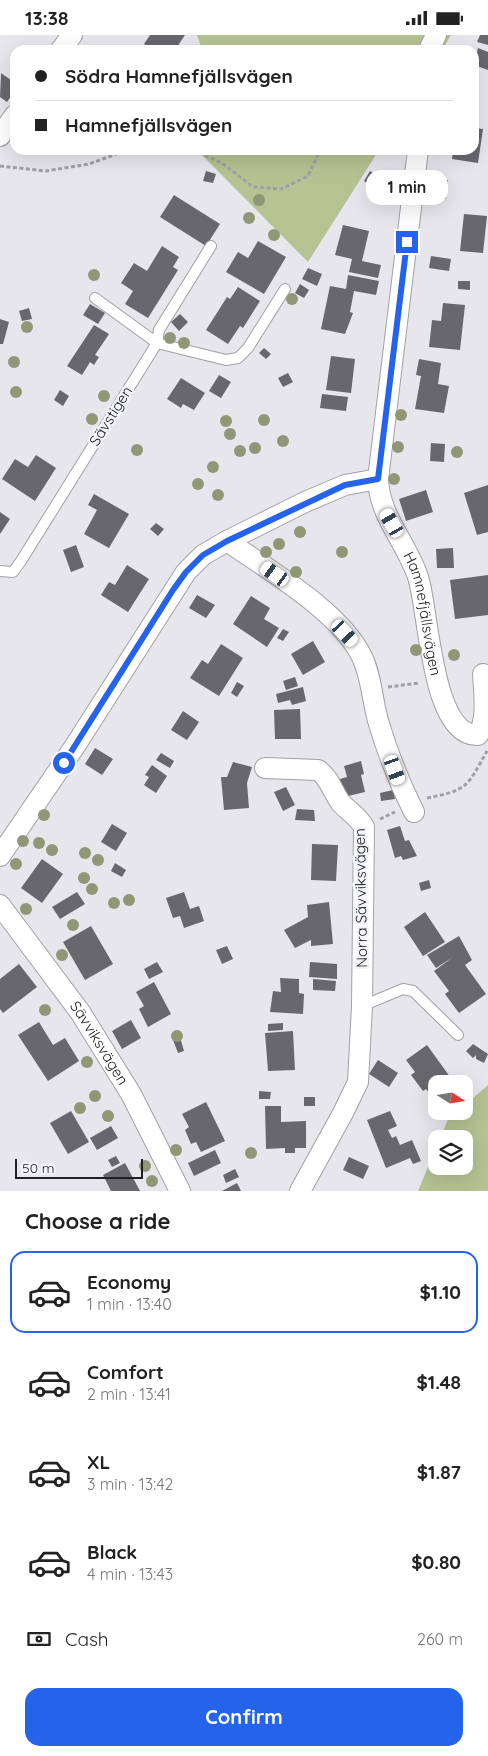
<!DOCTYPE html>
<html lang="en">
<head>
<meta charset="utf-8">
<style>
	body { margin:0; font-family:Quicksand,sans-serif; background:#f2f2f2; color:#222; height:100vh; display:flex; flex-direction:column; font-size:19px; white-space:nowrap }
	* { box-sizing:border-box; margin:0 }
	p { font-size:16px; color:#767676 }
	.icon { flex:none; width:28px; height:28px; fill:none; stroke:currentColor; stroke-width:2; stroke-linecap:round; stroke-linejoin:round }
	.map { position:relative; height:1156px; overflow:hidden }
	.drawer { display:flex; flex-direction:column; background:#fff; flex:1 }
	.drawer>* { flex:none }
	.banner { position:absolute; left:10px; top:10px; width:469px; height:110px; border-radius:15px; box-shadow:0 5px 20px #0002; display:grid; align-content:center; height:110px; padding:0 25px; background:#fff }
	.needle { width:32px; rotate:102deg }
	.controls { position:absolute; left:428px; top:1040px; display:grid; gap:10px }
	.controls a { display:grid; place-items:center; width:45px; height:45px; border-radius:10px; background:#fff; box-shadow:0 5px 20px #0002; font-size:25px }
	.scale { position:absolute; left:15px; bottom:12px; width:128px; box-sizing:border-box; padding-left:5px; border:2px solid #202022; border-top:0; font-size:14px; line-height:18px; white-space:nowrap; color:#202022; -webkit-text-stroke:4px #f3f4fa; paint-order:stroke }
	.end { position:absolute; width:22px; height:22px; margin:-11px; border:6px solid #2563eb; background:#fff; box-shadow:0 0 0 2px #fff }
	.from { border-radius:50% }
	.bubble { position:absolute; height:35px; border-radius:15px; background:#fff; box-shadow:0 5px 20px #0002; font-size:16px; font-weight:800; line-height:35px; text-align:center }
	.car { position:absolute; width:15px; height:30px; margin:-15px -8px; border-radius:6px; box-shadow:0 0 4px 1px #0007; background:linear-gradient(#fff 24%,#345 0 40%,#fff 0 76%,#345 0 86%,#fff 0) }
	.banner b { display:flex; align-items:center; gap:18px; height:48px; font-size:19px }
	.banner b+b { border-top:1px solid #e0e0e0 }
	.banner i { width:12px; height:12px; background:#222 }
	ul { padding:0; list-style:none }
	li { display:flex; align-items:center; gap:15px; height:82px; margin:0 10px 8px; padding:0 15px; border:2px solid transparent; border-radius:15px }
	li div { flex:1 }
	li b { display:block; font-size:19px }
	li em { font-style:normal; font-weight:800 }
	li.on { border-color:#2563eb }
	li>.icon { width:45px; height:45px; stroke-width:1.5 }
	h2 { padding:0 25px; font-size:22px; line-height:60px }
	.pay { display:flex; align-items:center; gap:12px; height:55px; padding:0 25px; font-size:19px }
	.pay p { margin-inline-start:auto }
	.primary-button { display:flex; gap:10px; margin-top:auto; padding:10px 25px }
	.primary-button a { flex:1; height:58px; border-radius:15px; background:#2563eb; color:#fff; font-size:20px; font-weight:800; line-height:58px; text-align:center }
	.status { display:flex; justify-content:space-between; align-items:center; height:35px; padding:0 25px; background:#fff; direction:ltr }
	.status svg { height:14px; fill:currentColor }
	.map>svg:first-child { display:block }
	.green { fill:#b5c292 }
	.building { fill:#67676d }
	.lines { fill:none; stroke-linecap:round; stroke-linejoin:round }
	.lane-casing { stroke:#a0a0a6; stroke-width:12 }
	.street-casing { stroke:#a0a0a6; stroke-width:22 }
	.path { stroke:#a0a0a4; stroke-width:3; stroke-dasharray:4 2.5; stroke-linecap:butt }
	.lane { stroke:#fff; stroke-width:10 }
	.street { stroke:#fff; stroke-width:20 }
	.tree { fill:#909777 }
	.route { stroke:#2563eb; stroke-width:6 }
	.labels { text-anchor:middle; stroke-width:5; stroke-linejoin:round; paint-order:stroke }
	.street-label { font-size:15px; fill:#202022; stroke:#f3f4fa }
</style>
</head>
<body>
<div class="status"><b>13:38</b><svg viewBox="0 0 49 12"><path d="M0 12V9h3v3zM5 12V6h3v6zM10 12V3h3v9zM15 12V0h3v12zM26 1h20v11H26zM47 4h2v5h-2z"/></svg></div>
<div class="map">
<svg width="488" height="1156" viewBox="0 0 488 1156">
	<rect width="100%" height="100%" fill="#e6e6ec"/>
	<path class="green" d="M197,0H451L442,15H202Z
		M197,115H379L308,227Z
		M488,1050V1156H418L436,1113V1131H464V1104H440L448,1084L457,1076H464V1071Z"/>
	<path class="building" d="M150,0H185L175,15H153L144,9Z
		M480,0H488V10L477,7Z
		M478,13L488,17V35L474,30Z
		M1,38L15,48V55L7,67L0,62Z
		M474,93L483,94L478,128L452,124L453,115H474Z
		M206,136L216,139L213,148L203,146Z
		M370,136L376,140L370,150L364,146Z
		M424,143L448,145L446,164L422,161Z
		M174,160L220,189L206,211L160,182Z
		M464,179L487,181L483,218L460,216Z
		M343,190L369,196L362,226L381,230L378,243L349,237L352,224L335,220Z
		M258,206L286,222L264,259L226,237L238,217L248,223Z
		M162,211L179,222L173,232L178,235L148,283L125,269L133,256L121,248L134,228L147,236Z
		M431,221L451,224L449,236L429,233Z
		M308,233L322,239L317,251L302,244Z
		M348,240L379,246L376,260L354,256L350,277L353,278L345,299L321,294L330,251L346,254Z
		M458,246H470V255L458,254Z
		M300,249L309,255L304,263L295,258Z
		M238,252L260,266L243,293L240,291L228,309L206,295L227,262L230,264Z
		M443,268L465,270L460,315L429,312L432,285L441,286Z
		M90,269L105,278L98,289L83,280Z
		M29,273L32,284L22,286L19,276Z
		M180,279L188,287L179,296L171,287Z
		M0,284L9,287L3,309H0Z
		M94,290L109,299L95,320L99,322L94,330L90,327L82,340L67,331Z
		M264,313L271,319L266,324L259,318Z
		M331,321L355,324L351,358L326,355Z
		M419,324L441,328L438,349L449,351L444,378L415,374L421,341L416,340Z
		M288,338L293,347L283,352L278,343Z
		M219,340L231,347L221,363L209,356Z
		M181,343L205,358L194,375L183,369L181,373L167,364Z
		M60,355L69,361L63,371L54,365Z
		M322,359L348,362L346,376L320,373Z
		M431,408L445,409L444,427L430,426Z
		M36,420L56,433L35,466L2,444L15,424L28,432Z
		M488,450V497L477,500L464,458Z
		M426,455L433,477L406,486L399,464Z
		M94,459L129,479L109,513L84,499L97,475L88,470Z
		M0,477L10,484L0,499Z
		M156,488L164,494L158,501L150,494Z
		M76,510L84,532L71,537L63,515Z
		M453,513L454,533H437L436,514Z
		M127,530L149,544L128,577L101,560L109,547L115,550Z
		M488,540V580L455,584L450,545Z
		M197,560L215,570L206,583L189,573Z
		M251,561L270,573L264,584L279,593L267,612L233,589Z
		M283,594L289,597L283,606L277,603Z
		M313,606L325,627L303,640L291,619Z
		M221,609L243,623L219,661L190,643L202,625L208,629Z
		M295,642L298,651L286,655L283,646Z
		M237,647L244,651L237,662L231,658Z
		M303,652L306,666L292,670L290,665L278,668L276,659Z
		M300,674L301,704H275L274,675Z
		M183,676L199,687L187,705L171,695Z
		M95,713L113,724L102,740L85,729Z
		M161,718L174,726L170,733L156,725Z
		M361,726L364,739L361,740L365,757L344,762L340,744L347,742L344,731Z
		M233,727L252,732L247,748L249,773L224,775L221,742H227Z
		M152,730L167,741L156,758L144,750L149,742L145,740Z
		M286,752L295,770L283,776L274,757Z
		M393,755L395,764L381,766L380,758Z
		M297,774L314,775L315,786L295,785Z
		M112,789L127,798L116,816L101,807Z
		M400,791L405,806L409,805L417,821L403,825L401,821L395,823L387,795Z
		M312,809L338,810L336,846L311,845Z
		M42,824L63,839L42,868L21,853Z
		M115,828L126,835L122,842L111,836Z
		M429,845L431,853L421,856L419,848Z
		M77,857L85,869L60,884L52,872Z
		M184,857L190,874L199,871L204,886L184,893L180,881L173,883L166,863Z
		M329,867L333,909L311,911V905L295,913L284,895L308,882L307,870Z
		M425,877L445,907L423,921L404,892Z
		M91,891L113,929L85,945L63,907Z
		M459,901L472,925L465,930L486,959L459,978L445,959L449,956L434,936L453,922L436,933L427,920Z
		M227,911L233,924L222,929L216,915Z
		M157,927L163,937L149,944L144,934Z
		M310,927L337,929V944L309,942Z
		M19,929L37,952L3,978L0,974V944Z
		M280,943L299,944V958L304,959L303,979L270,977L273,956L281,957Z
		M313,944L336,946L335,956L313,955Z
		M154,947L171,979L148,992L139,974L144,971L136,957Z
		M131,985L141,1003L122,1014L112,996Z
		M39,987L53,1010L65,1003L79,1026L48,1046L18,1000Z
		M283,988V995L268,996V989Z
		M293,996L295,1035L268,1036L265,998Z
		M180,1002L184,1016L178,1018L173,1005Z
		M473,1009L488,1019L484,1028L476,1024V1020L473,1023L466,1016Z
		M427,1010L453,1046L450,1049H436V1058L432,1062L426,1054L423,1056L411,1040L415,1037L406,1025Z
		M378,1025L398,1038L389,1052L369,1039Z
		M259,1056L271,1057L270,1064H259Z
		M304,1062H315V1071H304Z
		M206,1067L225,1106L201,1117L196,1107L191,1109L185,1095L189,1092L182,1079Z
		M265,1071H281V1087L306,1086V1113H295V1118H285V1113L266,1114Z
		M71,1076L89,1107L68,1119L50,1088Z
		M390,1076L397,1091L388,1095L392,1103L396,1101L400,1110L412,1105L421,1126L413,1129L410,1123L386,1133L367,1085Z
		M111,1091L118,1103L97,1115L90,1103Z
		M215,1115L221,1128L194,1141L188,1128Z
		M116,1121L120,1128L112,1132L108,1125Z
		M349,1122L369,1131L363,1144L343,1135Z
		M125,1128L140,1156H111L103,1140Z
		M235,1134L239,1142L226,1148L223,1140Z
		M237,1148L241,1156H222Z"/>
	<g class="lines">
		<defs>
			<path id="lane" d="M95,263L157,308L226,325L238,323L248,313L285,254
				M0,536L13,537L21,526L157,308L159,295L211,211
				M362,971L403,954L413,956L458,1000"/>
			<g id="street">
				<path d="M61,15L72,0"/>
				<path d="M429,15L436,0"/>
				<path d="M0,101L15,80"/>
				<path id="s1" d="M418,115L378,444C379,481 407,508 418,542C429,575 431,702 478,700C488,685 484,657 483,639"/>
				<path d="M227,506C267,534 341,577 362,622C372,642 372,667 379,689C388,719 400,749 414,777"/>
				<path d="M265,733L318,735C330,743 333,758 341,768C349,777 358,781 364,792L362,971L358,1047L343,1078L300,1156"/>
				<path d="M0,821L75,711L186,537L203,520L227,506L305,467L345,450L378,444"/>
				<path id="s2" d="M0,870L80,977L131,1059L180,1156"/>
			</g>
		</defs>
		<use href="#lane" class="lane-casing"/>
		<use href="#street" class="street-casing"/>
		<path class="path" d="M193,115L222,128L253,152L281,154L308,141L320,115
			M0,131L46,136L89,129L127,115
			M388,652L419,648
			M427,763C468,755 467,752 487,716
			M380,784L395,777"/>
		<use href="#lane" class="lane"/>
		<use href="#street" class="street"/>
	</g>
	<g class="tree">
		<circle cx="399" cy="155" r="6"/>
		<circle cx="259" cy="165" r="6"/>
		<circle cx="249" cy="183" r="6"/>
		<circle cx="274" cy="200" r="6"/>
		<circle cx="94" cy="240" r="6"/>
		<circle cx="292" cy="264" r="6"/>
		<circle cx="27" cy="292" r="6"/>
		<circle cx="170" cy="303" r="6"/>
		<circle cx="184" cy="308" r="6"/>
		<circle cx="14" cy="327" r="6"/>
		<circle cx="16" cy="357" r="6"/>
		<circle cx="104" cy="361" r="6"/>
		<circle cx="401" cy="380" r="6"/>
		<circle cx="92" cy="384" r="6"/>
		<circle cx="264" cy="385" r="6"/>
		<circle cx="226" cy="386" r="6"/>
		<circle cx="230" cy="399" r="6"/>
		<circle cx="283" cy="406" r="6"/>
		<circle cx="398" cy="412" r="6"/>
		<circle cx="255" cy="413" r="6"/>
		<circle cx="137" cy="415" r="6"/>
		<circle cx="240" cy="416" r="6"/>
		<circle cx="457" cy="417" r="6"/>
		<circle cx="213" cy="432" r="6"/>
		<circle cx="394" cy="444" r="6"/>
		<circle cx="198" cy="449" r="6"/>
		<circle cx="218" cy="460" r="6"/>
		<circle cx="300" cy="497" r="6"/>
		<circle cx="279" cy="509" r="6"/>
		<circle cx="266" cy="517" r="6"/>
		<circle cx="342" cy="517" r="6"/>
		<circle cx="296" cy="537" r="6"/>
		<circle cx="416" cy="615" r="6"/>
		<circle cx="454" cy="620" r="6"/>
		<circle cx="44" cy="780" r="6"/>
		<circle cx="23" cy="806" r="6"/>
		<circle cx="39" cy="808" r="6"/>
		<circle cx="52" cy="815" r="6"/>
		<circle cx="85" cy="818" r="6"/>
		<circle cx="98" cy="825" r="6"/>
		<circle cx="16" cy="829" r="6"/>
		<circle cx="84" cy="843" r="6"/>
		<circle cx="92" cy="854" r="6"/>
		<circle cx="129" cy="865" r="6"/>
		<circle cx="114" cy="868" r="6"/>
		<circle cx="26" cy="874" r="6"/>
		<circle cx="73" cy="890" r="6"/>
		<circle cx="62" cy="920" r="6"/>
		<circle cx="45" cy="975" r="6"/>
		<circle cx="177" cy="1001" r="6"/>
		<circle cx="87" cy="1027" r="6"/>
		<circle cx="95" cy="1061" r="6"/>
		<circle cx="80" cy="1073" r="6"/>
		<circle cx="108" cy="1081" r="6"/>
		<circle cx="176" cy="1115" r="6"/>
		<circle cx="251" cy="1118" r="6"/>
		<circle cx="145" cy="1131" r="6"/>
		<circle cx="152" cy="1146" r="6"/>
	</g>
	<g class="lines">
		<path class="route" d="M64,728L173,555L186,537L203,520L227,506L345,450L378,444L407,207"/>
	</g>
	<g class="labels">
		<g class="street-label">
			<text transform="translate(111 381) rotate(-58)" y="5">Sävstigen</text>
			<text dy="5" stroke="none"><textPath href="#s1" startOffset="475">Hamnefjällsvägen</textPath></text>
			<text transform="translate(361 863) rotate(-91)" y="5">Norra Sävviksvägen</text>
			<text dy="5" stroke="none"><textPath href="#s2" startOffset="170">Sävviksvägen</textPath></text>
		</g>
	</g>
</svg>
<div class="controls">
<a><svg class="needle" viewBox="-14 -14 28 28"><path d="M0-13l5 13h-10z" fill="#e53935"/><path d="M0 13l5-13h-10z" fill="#767676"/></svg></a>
<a><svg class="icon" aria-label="layers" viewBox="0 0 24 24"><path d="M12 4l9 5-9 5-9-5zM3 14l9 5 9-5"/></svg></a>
</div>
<div class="scale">50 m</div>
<i class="end from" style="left:64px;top:728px"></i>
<i class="end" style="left:407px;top:207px"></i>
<div class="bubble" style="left:366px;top:135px;width:82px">1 min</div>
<i class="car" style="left:392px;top:488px;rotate:330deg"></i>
<i class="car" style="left:275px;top:539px;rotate:305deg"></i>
<i class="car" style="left:345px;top:598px;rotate:137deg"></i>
<i class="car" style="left:395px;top:735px;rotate:160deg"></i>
<div class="banner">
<b><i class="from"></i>Södra Hamnefjällsvägen</b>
<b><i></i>Hamnefjällsvägen</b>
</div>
</div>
<section class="drawer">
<h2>Choose a ride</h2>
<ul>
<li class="on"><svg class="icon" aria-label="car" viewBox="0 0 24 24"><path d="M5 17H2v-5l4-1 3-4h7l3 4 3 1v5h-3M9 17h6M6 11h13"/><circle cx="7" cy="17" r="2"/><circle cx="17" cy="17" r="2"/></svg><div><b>Economy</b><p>1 min · 13:40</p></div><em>$1.10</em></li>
<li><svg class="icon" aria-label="car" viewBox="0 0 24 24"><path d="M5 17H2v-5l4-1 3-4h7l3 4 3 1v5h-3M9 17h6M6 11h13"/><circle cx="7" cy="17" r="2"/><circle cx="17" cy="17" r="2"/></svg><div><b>Comfort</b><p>2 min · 13:41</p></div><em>$1.48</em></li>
<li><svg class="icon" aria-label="car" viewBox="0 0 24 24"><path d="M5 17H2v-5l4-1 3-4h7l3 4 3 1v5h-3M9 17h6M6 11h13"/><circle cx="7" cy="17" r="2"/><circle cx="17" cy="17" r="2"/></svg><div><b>XL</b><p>3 min · 13:42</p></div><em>$1.87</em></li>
<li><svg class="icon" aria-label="car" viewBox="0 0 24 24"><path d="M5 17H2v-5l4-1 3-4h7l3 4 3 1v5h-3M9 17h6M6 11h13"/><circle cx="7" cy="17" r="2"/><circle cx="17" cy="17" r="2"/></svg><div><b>Black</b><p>4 min · 13:43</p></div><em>$0.80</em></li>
</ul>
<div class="pay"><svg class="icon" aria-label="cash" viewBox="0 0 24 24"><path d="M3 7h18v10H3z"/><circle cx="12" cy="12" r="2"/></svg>Cash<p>260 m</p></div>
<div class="primary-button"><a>Confirm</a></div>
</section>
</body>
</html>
